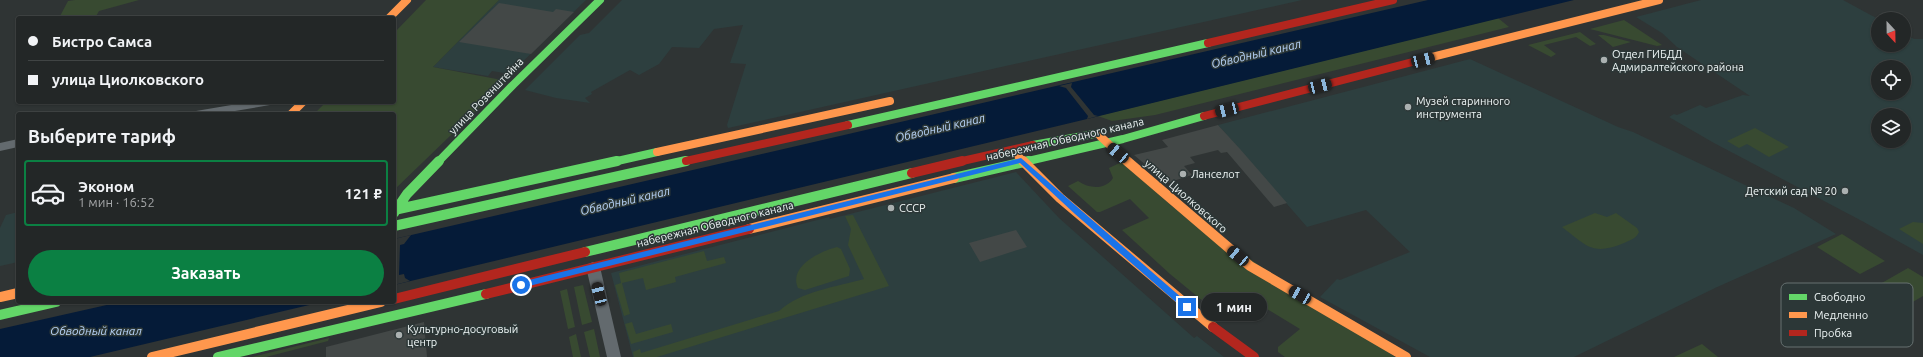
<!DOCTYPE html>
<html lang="ru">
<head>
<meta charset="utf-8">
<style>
	body { margin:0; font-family:Ubuntu,sans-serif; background:#2f3333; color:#f1f3f6; height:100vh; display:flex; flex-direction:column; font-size:15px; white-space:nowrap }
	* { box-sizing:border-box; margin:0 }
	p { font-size:13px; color:#a3a5a7 }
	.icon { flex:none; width:22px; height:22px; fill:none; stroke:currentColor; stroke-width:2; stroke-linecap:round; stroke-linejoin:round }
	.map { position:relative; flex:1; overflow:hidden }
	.panel { position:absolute; left:16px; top:112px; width:380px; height:192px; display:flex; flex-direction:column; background:#232727; border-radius:4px; box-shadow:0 1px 3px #0004,0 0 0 1px #404444 }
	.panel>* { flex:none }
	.banner { position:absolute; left:16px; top:16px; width:380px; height:88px; border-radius:4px; box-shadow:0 1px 3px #0004,0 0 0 1px #404444; display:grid; align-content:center; height:88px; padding:0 12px; background:#232727 }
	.needle { width:26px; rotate:158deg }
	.buttons { position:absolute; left:1871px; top:12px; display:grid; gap:8px }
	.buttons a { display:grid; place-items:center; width:40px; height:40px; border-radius:50%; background:#232727; box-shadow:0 1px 3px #0004,0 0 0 1px #404444; font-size:20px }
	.end { position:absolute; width:18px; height:18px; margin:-9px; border:5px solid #1a73e8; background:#fff; box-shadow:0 0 0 2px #fff }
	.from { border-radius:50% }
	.bubble { position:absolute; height:28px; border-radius:14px; background:#232727; box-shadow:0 1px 3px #0004,0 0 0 1px #404444; font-size:13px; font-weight:700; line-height:28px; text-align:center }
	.car { position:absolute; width:12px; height:24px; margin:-12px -6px; border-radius:5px; box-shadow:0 0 3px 1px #0007; background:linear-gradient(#222 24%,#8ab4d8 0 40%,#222 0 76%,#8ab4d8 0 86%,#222 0) }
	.banner b { display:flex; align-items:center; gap:14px; height:38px; font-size:15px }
	.banner b+b { border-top:1px solid #404444 }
	.banner i { width:10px; height:10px; background:#f1f3f6 }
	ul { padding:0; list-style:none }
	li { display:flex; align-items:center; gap:12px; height:66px; margin:0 8px 6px; padding:0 4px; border:2px solid #404444; border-radius:4px }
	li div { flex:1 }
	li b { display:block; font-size:15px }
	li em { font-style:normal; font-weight:700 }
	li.on { border-color:#0b8043 }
	li>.icon { width:36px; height:36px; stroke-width:1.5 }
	h2 { padding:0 12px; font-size:18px; line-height:48px }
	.button { display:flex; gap:8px; margin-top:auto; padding:8px 12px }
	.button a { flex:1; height:46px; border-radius:24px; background:#0b8043; color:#fff; font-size:16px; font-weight:700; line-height:46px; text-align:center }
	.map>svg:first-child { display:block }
	.built { fill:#2d3f3f; fill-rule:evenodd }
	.green { fill:#384a31 }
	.water { fill:#051b38 }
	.pier { fill:#2f3434 }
	.building { fill:#434847 }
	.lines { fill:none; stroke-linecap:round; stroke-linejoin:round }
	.street { fill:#636a6e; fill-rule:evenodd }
	.fast-far1 { stroke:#63d668; stroke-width:8 }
	.fast { stroke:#63d668; stroke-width:10 }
	.slow-far1 { stroke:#ff974d; stroke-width:8 }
	.slow { stroke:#ff974d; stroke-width:10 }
	.jam-far1 { stroke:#b3261e; stroke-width:8 }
	.jam { stroke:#b3261e; stroke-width:10 }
	.route { fill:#1a73e8 }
	.poi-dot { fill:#abb1b1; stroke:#2c3737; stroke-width:1.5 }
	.labels { text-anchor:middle; stroke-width:3; stroke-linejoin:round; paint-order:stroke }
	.poi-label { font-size:11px; fill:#eef5f5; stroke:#2c3737; text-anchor:start }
	.street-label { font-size:11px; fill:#eef5f5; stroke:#2c3737 }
	.water-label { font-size:12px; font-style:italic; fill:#b6d2f7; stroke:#2c3737 }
	.key { fill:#2c3737; stroke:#667070; stroke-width:1 }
	.key-label { font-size:11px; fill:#eef5f5 }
</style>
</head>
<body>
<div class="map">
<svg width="1923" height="357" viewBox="0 0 1923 357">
	<rect width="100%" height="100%" fill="#2f3434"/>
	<path class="built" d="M499,0H586L510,74L492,71L488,76L433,67Z
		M622,0H1302L728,128L727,125L746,64L730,63L743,25L714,29L699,48L672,47L659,64L639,75L630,70L591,92L592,94L585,98L590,103L556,98L525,90L580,35L589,33Z
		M1701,0H1843L1878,19V45H1904V34L1914,39H1923V255L1862,221L1714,143L1669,117L1674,114L1677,115L1700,105L1706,108L1743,95L1750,96L1677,47L1662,33L1636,17ZM1878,67H1904V93H1878ZM1878,115H1904V141H1878Z
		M1470,59L1618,127L1633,132L1794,208L1836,234L1715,288L1574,357H1430L1320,297L1337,279L1340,280L1410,252L1366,210L1307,227L1218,125Z
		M1016,172L1059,218L1194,338L1197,336L1224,357H633L611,273L829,217L830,219Z
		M18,212V262L0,266V228L6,215Z"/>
	<path class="green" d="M75,0H139L99,11L95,18H59L68,1Z
		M426,0H499L433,67L507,81L394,190V114H314L326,102H394V33Z
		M1498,18L1509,27L1155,115L1112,121L1098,116Z
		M1624,20L1662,45L1657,46L1590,29Z
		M1580,32L1596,44L1590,46L1576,37L1544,45L1556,54L1551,57L1528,45Z
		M1598,35H1604L1631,42L1613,47Z
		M1755,128L1789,147L1769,157L1747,144L1739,148L1727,141Z
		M1122,162L1173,207L1395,357H1285L1278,352V347L1300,329L1262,306L1244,321L1238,322L1226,320L1170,274L1122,230L1149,218L1130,199L1100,212H1097L1068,186L1078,181C1089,189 1106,190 1113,178L1109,168Z
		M1595,213L1607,217L1616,213L1637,228L1639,232C1636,239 1630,240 1624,243C1592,256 1587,246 1562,227Z
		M853,215L889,286L657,357H634L633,352L640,349L641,353L779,311C801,291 836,287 864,279L848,245L851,229L845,216Z
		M1913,222L1923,223V244L1899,229Z
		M1842,234L1885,261L1860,274L1817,247Z
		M837,247L841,249L850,269L849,276L805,290L798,288C788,266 821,251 837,247Z
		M704,251L707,261L724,257L726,263L675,277L676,282L646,290L643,278L622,283L630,314L624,316L615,285L621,283L619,273Z
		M1908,268L1923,277V296L1904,307L1873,288Z
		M583,285L592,322L582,325L574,287Z
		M567,289L575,327L568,329L560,291Z
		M632,322L636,334L671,324L673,332L631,344L625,324Z
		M594,329L600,357H590L584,332Z
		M576,334L581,357H573L569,337Z
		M329,338L328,341L266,357H252Z
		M1702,344L1718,357H1674Z"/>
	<path class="water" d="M1428,0H1574L1087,119L394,285V239Z
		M120,302H322L90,357H0V329Z"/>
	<path class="pier" d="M1072,83L1071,87L1094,115L1098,116L1087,119L1088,116L1066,88L1059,86Z
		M411,235L404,244L400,245L399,275L404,274L405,278L410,281L394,285V239Z"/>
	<path class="building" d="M499,3L553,12L556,9L574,12L531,54L459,42Z
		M1218,125L1240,149L1287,203L1274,207L1227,152L1221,153L1218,150L1190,157L1195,163L1184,166L1192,175L1167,183L1134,155L1168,147L1162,140Z
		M1016,230L1027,247L980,262L969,243Z
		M424,322L427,357H326V347Z"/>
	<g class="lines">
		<path class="street" d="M249,102H276L270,105L217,114H190L196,111Z
			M18,139V147L0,151V143Z
			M593,262L598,264L600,267L621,357H607L586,267L588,264Z"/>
		<path class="fast-far1" d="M848,125L1208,43
			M1033,145L1094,134
			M438,162L513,85L600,0
			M613,162L657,152
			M683,162L686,161
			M1024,162L1123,139L1204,116"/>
		<path class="fast" d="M954,178L1029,161
			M394,210L617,161
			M394,213L407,194L439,161
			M394,226L686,161
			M585,252L912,173
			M0,315L56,302
			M218,357L486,294"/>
		<path class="slow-far1" d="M389,18L407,0
			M1428,58L1659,0
			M291,114L303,102
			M1100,136L1128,162
			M657,152L890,101
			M1015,153L1024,162"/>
		<path class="slow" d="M1023,161L1060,198L1213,327
			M1127,161L1250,266L1406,357
			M749,229L954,178
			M0,297L18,293
			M152,357L381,302"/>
		<path class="jam-far1" d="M1208,43L1393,0
			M1204,116L1428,58
			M686,161L848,125
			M958,162L1033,145"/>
		<path class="jam" d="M912,173L962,161
			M486,294L749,229
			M394,299L585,252
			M1213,327L1254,357"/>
	</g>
	<path class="route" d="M1021,158L1190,305V309H1184L1075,214L1020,163L521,288L517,285L521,282Z"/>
	<g class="poi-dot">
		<circle cx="1604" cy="60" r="4"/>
		<circle cx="1408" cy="107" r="4"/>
		<circle cx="1183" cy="174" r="4"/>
		<circle cx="1845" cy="191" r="4"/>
		<circle cx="891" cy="208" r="4"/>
		<circle cx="399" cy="335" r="4"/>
	</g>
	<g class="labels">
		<g class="poi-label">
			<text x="1612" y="58">Отдел ГИБДД<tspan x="1612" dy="13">Адмиралтейского района</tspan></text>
			<text x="1416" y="105">Музей старинного<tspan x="1416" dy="13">инструмента</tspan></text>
			<text x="1191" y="178">Ланселот</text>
			<text x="1837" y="195" text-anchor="end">Детский сад № 20</text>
			<text x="899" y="212">СССР</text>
			<text x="407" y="333">Культурно-досуговый<tspan x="407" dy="13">центр</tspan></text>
		</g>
		<g class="street-label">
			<text transform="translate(486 96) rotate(-46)" y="4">улица Розенштейна</text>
			<text transform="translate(1065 139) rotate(-13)" y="4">набережная Обводного канала</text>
			<text transform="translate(1186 196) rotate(41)" y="4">улица Циолковского</text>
			<text transform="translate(715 224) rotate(-14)" y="4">набережная Обводного канала</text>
		</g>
		<g class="water-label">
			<text transform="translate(1256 54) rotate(-13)" y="4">Обводный канал</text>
			<text transform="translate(940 128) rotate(-13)" y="4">Обводный канал</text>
			<text transform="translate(625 201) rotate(-13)" y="4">Обводный канал</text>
			<text x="96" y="335">Обводный канал</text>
		</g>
	</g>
	<rect x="1781" y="283" width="132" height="64" rx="6" class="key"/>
	<rect x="1789" y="294" width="18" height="6" fill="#63d668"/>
	<rect x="1789" y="312" width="18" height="6" fill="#ff974d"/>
	<rect x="1789" y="330" width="18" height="6" fill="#b3261e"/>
	<g class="key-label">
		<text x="1814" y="301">Свободно</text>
		<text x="1814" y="319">Медленно</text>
		<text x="1814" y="337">Пробка</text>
	</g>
</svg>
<div class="buttons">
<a><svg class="needle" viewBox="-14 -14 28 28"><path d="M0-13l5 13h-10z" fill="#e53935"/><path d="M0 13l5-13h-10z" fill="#a3a5a7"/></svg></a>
<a><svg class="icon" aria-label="locate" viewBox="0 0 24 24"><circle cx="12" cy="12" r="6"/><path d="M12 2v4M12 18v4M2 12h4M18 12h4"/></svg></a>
<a><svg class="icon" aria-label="layers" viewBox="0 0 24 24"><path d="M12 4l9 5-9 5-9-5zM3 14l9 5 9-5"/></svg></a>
</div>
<i class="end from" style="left:521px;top:285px"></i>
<i class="end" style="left:1187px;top:307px"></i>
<div class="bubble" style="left:1201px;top:293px;width:66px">1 мин</div>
<i class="car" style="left:1423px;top:60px;rotate:76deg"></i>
<i class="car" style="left:1320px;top:86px;rotate:76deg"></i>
<i class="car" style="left:1227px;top:110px;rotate:256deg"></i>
<i class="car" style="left:1118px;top:153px;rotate:310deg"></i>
<i class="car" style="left:1238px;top:256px;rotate:310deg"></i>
<i class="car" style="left:599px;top:294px;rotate:346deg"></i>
<i class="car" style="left:1300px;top:295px;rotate:300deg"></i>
<div class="banner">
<b><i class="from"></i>Бистро Самса</b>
<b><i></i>улица Циолковского</b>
</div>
<section class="panel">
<h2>Выберите тариф</h2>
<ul>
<li class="on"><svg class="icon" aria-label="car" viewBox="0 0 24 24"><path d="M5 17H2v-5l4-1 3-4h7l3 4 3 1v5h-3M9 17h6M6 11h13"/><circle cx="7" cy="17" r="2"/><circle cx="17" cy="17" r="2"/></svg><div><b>Эконом</b><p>1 мин · 16:52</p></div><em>121 ₽</em></li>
</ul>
<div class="button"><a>Заказать</a></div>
</section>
</div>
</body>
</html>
